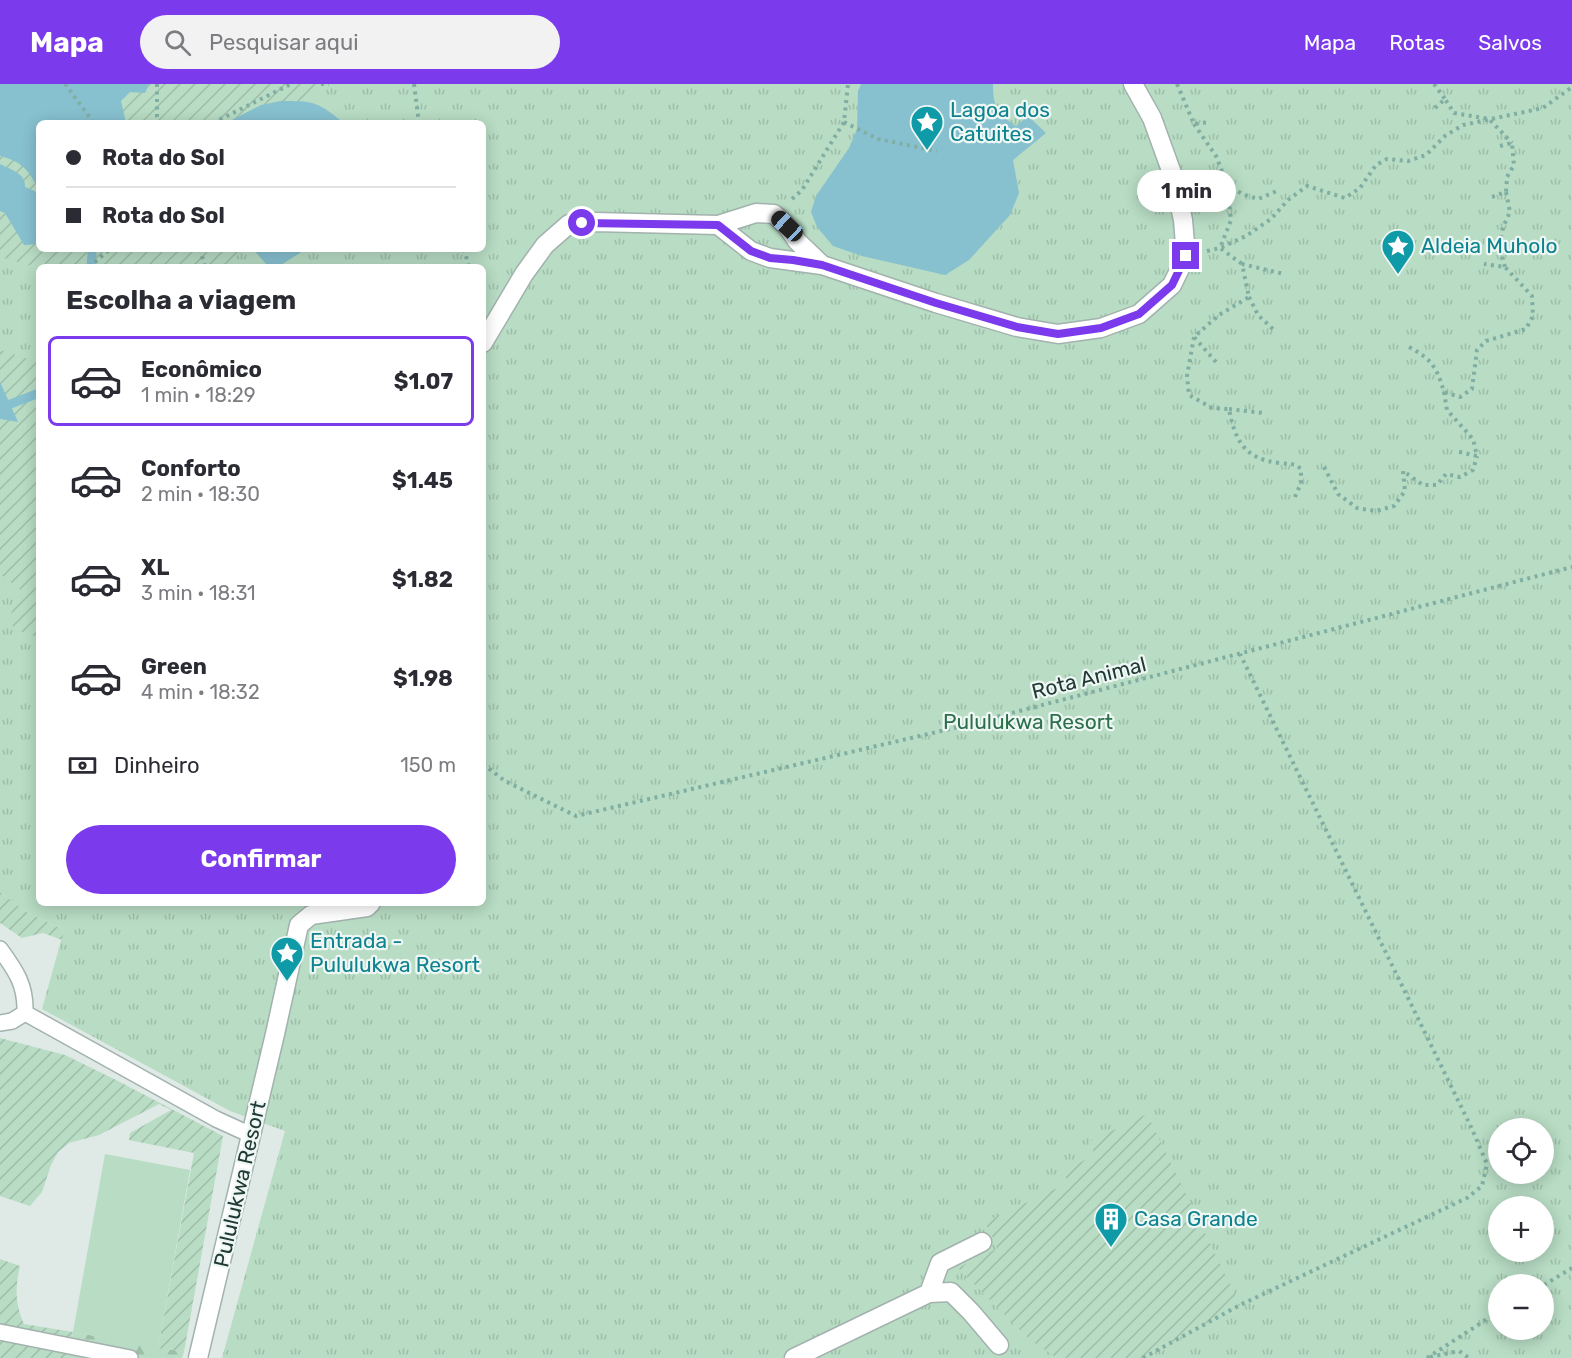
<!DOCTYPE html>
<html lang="pt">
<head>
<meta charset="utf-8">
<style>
	body { margin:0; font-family:Rubik,sans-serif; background:#f2f2f3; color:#2b2b33; height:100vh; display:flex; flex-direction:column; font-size:22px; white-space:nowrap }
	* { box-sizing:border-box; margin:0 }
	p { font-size:20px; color:#7c7c81 }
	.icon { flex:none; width:33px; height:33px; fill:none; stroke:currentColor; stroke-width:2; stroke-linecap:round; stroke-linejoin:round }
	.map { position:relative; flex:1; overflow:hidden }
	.panel { position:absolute; left:36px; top:180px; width:450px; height:642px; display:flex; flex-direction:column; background:#fff; border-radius:9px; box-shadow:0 3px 15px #0003 }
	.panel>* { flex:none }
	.hud { position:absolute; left:36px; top:36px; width:450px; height:132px; border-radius:9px; box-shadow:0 3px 15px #0003; display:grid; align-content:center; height:132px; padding:0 30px; background:#fff }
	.tools { position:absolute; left:1488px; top:1034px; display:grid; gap:12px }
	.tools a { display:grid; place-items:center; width:66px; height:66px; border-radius:50%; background:#fff; box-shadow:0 3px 15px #0003; font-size:30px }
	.end { position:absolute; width:27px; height:27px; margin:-14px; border:8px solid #7c3aed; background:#fff; box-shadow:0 0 0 3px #fff }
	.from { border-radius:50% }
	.bubble { position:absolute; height:42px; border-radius:21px; background:#fff; box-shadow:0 3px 15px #0003; font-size:20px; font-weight:700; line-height:42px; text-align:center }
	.car { position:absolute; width:18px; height:36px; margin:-18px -9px; border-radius:8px; box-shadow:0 0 4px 2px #0007; background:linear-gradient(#222 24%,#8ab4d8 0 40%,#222 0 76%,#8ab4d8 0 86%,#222 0) }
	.hud b { display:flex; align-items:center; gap:21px; height:57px; font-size:22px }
	.hud b+b { border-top:2px solid #e1e1e2 }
	.hud i { width:15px; height:15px; background:#2b2b33 }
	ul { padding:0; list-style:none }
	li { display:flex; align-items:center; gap:18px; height:90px; margin:0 12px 9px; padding:0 18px; border:3px solid transparent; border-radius:9px }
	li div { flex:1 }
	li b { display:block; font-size:22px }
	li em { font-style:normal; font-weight:700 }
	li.selected { border-color:#7c3aed }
	li>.icon { width:54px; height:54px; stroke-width:1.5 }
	h2 { padding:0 30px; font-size:27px; line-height:72px }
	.pay { display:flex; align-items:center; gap:15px; height:66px; padding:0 30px; font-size:22px }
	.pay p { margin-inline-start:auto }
	.action { display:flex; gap:12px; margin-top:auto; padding:12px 30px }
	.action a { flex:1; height:69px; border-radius:36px; background:#7c3aed; color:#fff; font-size:24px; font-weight:700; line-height:69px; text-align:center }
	header { display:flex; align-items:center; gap:36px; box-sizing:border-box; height:84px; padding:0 30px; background:#7c3aed; color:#fff }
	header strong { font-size:28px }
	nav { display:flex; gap:33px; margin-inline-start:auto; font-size:21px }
	.search { width:420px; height:54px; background:#f2f2f3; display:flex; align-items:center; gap:15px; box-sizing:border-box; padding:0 21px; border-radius:33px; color:#7c7c81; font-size:22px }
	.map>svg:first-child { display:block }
	.forest { fill:url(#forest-firs) }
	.park { fill:url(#park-tufts); fill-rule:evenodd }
	.garden { fill:url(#garden-furrows) }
	.pitch { fill:#b8dcc4 }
	.water { fill:#87c0cf }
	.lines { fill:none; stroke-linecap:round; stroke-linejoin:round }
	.stream { stroke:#87c0cf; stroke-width:9 }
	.service-casing { stroke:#a2b2ad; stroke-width:18 }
	.minor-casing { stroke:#a2b2ad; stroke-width:21 }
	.path { stroke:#80aea2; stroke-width:4; stroke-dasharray:3 4.5; stroke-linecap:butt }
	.service { stroke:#fff; stroke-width:15 }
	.minor { stroke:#fff; stroke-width:18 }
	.route { stroke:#7c3aed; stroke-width:8 }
	.labels { text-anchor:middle; stroke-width:4.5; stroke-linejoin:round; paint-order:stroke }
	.culture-label { font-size:21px; fill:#0d838f; stroke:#eff7f4; text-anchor:start }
	.street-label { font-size:21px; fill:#203a35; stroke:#eff7f4 }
	.park-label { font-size:21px; fill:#2b704a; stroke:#eff7f4 }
</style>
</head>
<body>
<header>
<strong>Mapa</strong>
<div class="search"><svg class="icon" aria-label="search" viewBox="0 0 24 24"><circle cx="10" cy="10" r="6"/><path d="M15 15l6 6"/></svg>Pesquisar aqui</div>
<nav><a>Mapa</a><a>Rotas</a><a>Salvos</a></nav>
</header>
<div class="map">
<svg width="1572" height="1274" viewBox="0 0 1572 1274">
	<defs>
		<pattern id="forest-firs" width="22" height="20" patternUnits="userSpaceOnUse" patternTransform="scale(1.5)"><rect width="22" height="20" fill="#b8dcc4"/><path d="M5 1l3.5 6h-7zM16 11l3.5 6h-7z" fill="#9ebea9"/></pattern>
		<pattern id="park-tufts" width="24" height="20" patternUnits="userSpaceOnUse" patternTransform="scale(1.5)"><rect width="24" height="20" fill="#b8dcc4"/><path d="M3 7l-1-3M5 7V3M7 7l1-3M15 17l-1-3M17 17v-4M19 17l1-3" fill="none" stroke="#9ebea9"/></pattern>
		<pattern id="garden-furrows" width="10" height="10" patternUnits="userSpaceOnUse" patternTransform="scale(1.5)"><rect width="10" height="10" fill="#b8dcc4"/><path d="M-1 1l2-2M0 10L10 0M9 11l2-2" fill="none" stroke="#9ebea9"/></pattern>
	</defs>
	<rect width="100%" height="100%" fill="#dfeae6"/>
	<path class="forest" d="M73,1248L184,1268L182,1274H68Z"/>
	<path class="park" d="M0,0H1572V1274H222L285,1047L230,1027L42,925L64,846L28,829L0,808ZM39,39H483V165H39ZM39,183H483V819H39ZM1498,1044H1544V1089H1498ZM1498,1122H1544V1167H1498ZM1498,1200H1544V1245H1498Z"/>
	<path class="garden" d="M0,0H317L306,17H281L261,21L226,39H39V165H241L231,183L39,184L0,173Z
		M0,266L39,278V553C2,544 6,537 22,507L0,490Z
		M0,808L28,829L64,846L62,856L43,849L22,854L0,839Z
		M0,954L65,971L118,997L223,1052L184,1268L158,1264L194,1069L129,1056L130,1049L171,1026L159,1020L99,1051L69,1059L58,1068L51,1081L42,1108L30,1122L0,1112Z
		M1147,1030L1240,1221L1143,1274H1057L1030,1256L958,1184L998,1164L985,1138L1068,1099L1063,1087L1095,1071L1089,1058Z
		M0,1175L20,1182C15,1203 15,1220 24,1240L73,1248L68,1274H0Z"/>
	<path class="pitch" d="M105,1070L190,1086L158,1264L73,1248Z"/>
	<path class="water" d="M0,0H149L145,9L130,8L121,17L126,39H39V100L35,99C27,83 17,76 0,72Z
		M861,0H993C993,24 997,29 1016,42L1028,32L1046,49L1013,76L1019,109L1010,131L969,176L945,191L862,172L833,162L817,143L811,128L816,112L849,64L857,45L858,7Z
		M281,17C311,17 317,17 340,36L341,39H226L261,21Z
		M0,80C11,86 26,89 25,103L39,109V160L24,161L5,129L0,127Z
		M253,165H306L281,181L266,180Z
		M0,298L18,338L0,335Z"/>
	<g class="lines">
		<path class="stream" d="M91,183L92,170
			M0,324L39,309"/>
		<defs>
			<path id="service" d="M0,865C16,887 26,901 25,929L12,937L0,939
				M25,929L216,1035L251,1051
				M0,1248L130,1274"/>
			<path id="minor" d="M718,141L751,167L770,174L822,181L936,219L1017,243L1058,250L1101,244L1139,230L1172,201L1186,172L1183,136L1173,92L1152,34L1133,0
				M483,259L524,190L545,161L569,140L595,138L718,141L756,129L774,130L787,142L797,157L822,181
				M982,1158L940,1179L929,1209L951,1208L971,1228L999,1261
				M198,1274L275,950L299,841L311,831L367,823L371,819
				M794,1274L929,1209"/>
		</defs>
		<use href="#service" class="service-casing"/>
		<use href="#minor" class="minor-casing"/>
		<path class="path" d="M65,0L94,39
			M157,0V32L160,39
			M321,0H329
			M414,0L419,39
			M1177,0L1194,40L1209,38
			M1434,0L1445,15
			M1435,24L1445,15L1454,29L1489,35L1512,59
			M844,38L878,55L937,67
			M213,39L291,0
			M1194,40L1216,72L1227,100L1242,110L1258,115L1277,107
			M1500,62L1512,59L1514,81L1507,93L1506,108
			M1227,100L1231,136L1220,164L1242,180
			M1492,113L1506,108L1510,128L1503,143L1499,164L1505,183
			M792,115L802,106L844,38L848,0
			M200,165L205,183
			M464,165L469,183
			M1207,167L1220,164L1246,152L1271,135L1288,116L1307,102L1345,114L1360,104L1376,81L1387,75L1408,77L1426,71L1445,52L1463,41L1543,24L1572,3
			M89,183L110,165
			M1249,213L1258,231L1274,246
			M1194,253L1187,292L1189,311L1212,324L1229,325C1235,356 1244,375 1279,379C1288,380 1295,379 1301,385V399L1294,415
			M1409,263C1432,275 1437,284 1444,308L1460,313L1472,305L1477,266L1486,257L1526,245L1533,232L1532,212L1505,183L1484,180
			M1216,278L1194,253L1219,231L1249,213L1242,180L1284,190
			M1444,308L1447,326L1473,355L1477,372L1456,367
			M1229,325L1263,329
			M1324,383L1338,410L1357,424L1376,427L1394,422L1405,407L1403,387L1423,401H1437L1446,390L1460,393L1473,386L1477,372
			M483,680L505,697L576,732L954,644L1572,483
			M1544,1201L1572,1184
			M1430,1273L1459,1267L1469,1274
			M1143,1274L1240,1221L1467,1114L1482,1102L1487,1080L1472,1045L1240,570
			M1427,1274L1498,1228"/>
		<use href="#service" class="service"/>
		<use href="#minor" class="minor"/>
	</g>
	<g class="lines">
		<path class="route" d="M582,139L718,141L751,167L770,174L793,176L822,181L936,219L1017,243L1058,250L1101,244L1139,230L1172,201L1186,172"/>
	</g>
	<defs>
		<symbol id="sight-pin" viewBox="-11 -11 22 30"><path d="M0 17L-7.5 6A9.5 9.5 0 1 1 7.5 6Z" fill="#0f9aa8" stroke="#eff7f4"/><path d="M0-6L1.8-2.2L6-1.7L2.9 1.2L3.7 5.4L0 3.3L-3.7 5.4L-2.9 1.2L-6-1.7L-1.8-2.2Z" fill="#fff"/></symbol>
		<symbol id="building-pin" viewBox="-11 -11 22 30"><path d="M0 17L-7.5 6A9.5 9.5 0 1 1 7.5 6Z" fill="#0f9aa8" stroke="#eff7f4"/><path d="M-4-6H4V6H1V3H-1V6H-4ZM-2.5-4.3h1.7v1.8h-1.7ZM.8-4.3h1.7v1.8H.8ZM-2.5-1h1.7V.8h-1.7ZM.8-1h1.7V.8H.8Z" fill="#fff"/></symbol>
	</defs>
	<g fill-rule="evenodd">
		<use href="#sight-pin" x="908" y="19" width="38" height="52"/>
		<use href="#sight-pin" x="1379" y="143" width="38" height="52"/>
		<use href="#sight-pin" x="268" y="850" width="38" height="52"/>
		<use href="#building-pin" x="1092" y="1116" width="38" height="52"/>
	</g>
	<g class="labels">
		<g class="culture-label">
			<text x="950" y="33">Lagoa dos<tspan x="950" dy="24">Catuites</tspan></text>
			<text x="1421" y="169">Aldeia Muholo</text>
			<text x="310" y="864">Entrada -<tspan x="310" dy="24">Pululukwa Resort</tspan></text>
			<text x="1134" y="1142">Casa Grande</text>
		</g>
		<g class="street-label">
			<text transform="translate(1089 594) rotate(-14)" y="7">Rota Animal</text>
			<text transform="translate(240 1100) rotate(-77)" y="7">Pululukwa Resort</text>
		</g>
		<g class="park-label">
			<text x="1028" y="645">Pululukwa Resort</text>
		</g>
	</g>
</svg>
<div class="tools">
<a><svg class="icon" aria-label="locate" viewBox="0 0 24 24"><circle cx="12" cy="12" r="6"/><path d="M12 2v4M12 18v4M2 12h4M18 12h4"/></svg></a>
<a>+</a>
<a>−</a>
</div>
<i class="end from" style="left:582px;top:139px"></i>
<i class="end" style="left:1186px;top:172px"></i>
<div class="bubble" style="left:1137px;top:86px;width:99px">1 min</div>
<i class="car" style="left:787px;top:142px;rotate:313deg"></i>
<div class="hud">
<b><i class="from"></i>Rota do Sol</b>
<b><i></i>Rota do Sol</b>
</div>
<section class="panel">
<h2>Escolha a viagem</h2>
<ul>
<li class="selected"><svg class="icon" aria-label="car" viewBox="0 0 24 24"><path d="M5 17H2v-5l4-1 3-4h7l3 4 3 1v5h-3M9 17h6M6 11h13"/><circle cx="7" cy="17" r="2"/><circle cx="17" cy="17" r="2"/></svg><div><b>Econômico</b><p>1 min · 18:29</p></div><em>$1.07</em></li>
<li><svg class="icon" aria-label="car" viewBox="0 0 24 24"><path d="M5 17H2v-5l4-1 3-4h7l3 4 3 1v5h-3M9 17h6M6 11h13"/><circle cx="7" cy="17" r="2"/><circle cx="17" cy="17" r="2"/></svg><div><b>Conforto</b><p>2 min · 18:30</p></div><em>$1.45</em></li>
<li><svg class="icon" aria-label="car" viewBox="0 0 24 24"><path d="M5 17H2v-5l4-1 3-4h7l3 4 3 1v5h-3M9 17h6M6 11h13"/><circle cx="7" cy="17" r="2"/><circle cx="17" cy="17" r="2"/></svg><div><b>XL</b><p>3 min · 18:31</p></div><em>$1.82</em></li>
<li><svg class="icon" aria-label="car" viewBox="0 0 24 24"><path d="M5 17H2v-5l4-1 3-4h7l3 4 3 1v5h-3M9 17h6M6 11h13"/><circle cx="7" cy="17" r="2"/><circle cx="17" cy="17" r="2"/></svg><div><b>Green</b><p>4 min · 18:32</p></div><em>$1.98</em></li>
</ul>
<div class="pay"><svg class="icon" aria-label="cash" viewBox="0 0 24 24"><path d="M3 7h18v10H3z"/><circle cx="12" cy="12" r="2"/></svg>Dinheiro<p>150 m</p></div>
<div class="action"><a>Confirmar</a></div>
</section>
</div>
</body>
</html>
